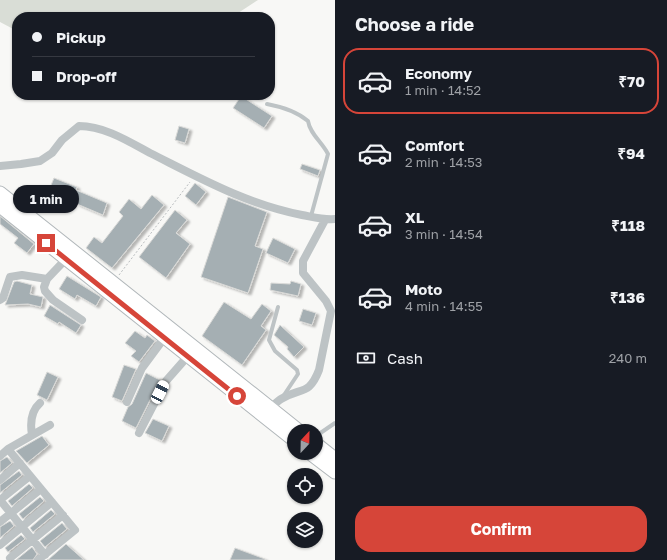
<!DOCTYPE html>
<html lang="en">
<head>
<meta charset="utf-8">
<style>
	body { margin:0; font-family:"Golos Text",sans-serif; background:#242831; color:#f1f3f6; height:100vh; display:flex; flex-direction:column; font-size:15px; white-space:nowrap }
	* { box-sizing:border-box; margin:0 }
	p { font-size:13px; color:#9ea1a6 }
	.icon { flex:none; width:22px; height:22px; fill:none; stroke:currentColor; stroke-width:2; stroke-linecap:round; stroke-linejoin:round }
	.map { position:relative; flex:1; overflow:hidden }
	.details { display:flex; flex-direction:column; background:#171b24; width:332px }
	.details>* { flex:none }
	.hud { position:absolute; left:12px; top:12px; width:263px; height:88px; border-radius:16px; box-shadow:0 1px 3px #0004; display:grid; align-content:center; height:88px; padding:0 20px; background:#171b24 }
	.needle { width:26px; rotate:22deg }
	.fabs { position:absolute; left:287px; top:424px; display:grid; gap:8px }
	.fabs a { display:grid; place-items:center; width:36px; height:36px; border-radius:50%; background:#171b24; box-shadow:0 1px 3px #0004; font-size:20px }
	.end { position:absolute; width:18px; height:18px; margin:-9px; border:5px solid #d64539; background:#fff; box-shadow:0 0 0 2px #fff }
	.from { border-radius:50% }
	.bubble { position:absolute; height:28px; border-radius:14px; background:#171b24; box-shadow:0 1px 3px #0004; font-size:13px; font-weight:700; line-height:28px; text-align:center }
	.car { position:absolute; width:12px; height:24px; margin:-12px -6px; border-radius:5px; box-shadow:0 0 3px 1px #0007; background:linear-gradient(#fff 24%,#345 0 40%,#fff 0 76%,#345 0 86%,#fff 0) }
	.hud b { display:flex; align-items:center; gap:14px; height:38px; font-size:15px }
	.hud b+b { border-top:1px solid #363941 }
	.hud i { width:10px; height:10px; background:#f1f3f6 }
	ul { padding:0; list-style:none }
	li { display:flex; align-items:center; gap:12px; height:66px; margin:0 8px 6px; padding:0 12px; border:2px solid transparent; border-radius:16px }
	li div { flex:1 }
	li b { display:block; font-size:15px }
	li em { font-style:normal; font-weight:700 }
	li.current { border-color:#d64539 }
	li>.icon { width:36px; height:36px; stroke-width:1.5 }
	h2 { padding:0 20px; font-size:18px; line-height:48px }
	.pay { display:flex; align-items:center; gap:10px; height:44px; padding:0 20px; font-size:15px }
	.pay p { margin-inline-start:auto }
	.button { display:flex; gap:8px; margin-top:auto; padding:8px 20px }
	.button a { flex:1; height:46px; border-radius:16px; background:#d64539; color:#fff; font-size:16px; font-weight:700; line-height:46px; text-align:center }
	main { display:flex; flex:1; min-height:0 }
	.map>svg:first-child { display:block }
	.green { fill:#d9ddd6 }
	.building { fill:#a5afb3; stroke:#dadad8; filter:url(#shadow) }
	.lines { fill:none; stroke-linecap:round; stroke-linejoin:round }
	.primary-casing { stroke:#b1b7ba; stroke-width:15 }
	.path { stroke:#b8bcbe; stroke-width:1; stroke-dasharray:2 2; stroke-linecap:butt }
	.service { stroke:#bdc3c5; stroke-width:4 }
	.minor { stroke:#bdc3c5; stroke-width:8 }
	.primary { stroke:#fff; stroke-width:13 }
	.route { stroke:#d64539; stroke-width:5 }
</style>
</head>
<body>
<main>
<div class="map">
<svg width="335" height="560" viewBox="0 0 335 560">
	<defs>
		<filter id="shadow"><feDropShadow dx="3" dy="2" stdDeviation="1" flood-color="#0004"/></filter>
	</defs>
	<rect width="100%" height="100%" fill="#f8f8f6"/>
	<path class="green" d="M0,0H258L232,17H17V31L0,22Z"/>
	<path class="building" d="M241,96L272,116L264,128L233,108Z
		M179,126L189,129L185,143L175,140Z
		M302,164L320,170L318,176L300,169Z
		M54,178L77,187L76,190L107,203L103,215L77,204L78,201L49,190Z
		M195,183L206,192L196,205L185,196Z
		M152,195L164,205L112,268L86,248L94,237L102,243L123,216L119,212L129,199L141,209Z
		M228,197L267,212L255,246L263,249L248,293L201,277Z
		M175,210L187,220L176,233L190,244L166,278L139,257Z
		M0,216L34,244L27,253L14,243L18,238L0,224Z
		M273,238L295,249L288,263L266,253Z
		M67,276L101,297L96,306L77,295L75,299L59,289Z
		M17,281L32,285L30,294L43,297L41,307L28,304L5,305L14,282Z
		M291,281L301,284L298,296L270,290L271,283L290,284Z
		M224,302L251,319L262,304L271,311L261,326L266,330L242,365L202,336Z
		M50,305L81,325L76,333L59,322L58,324L44,316Z
		M303,309L316,313L312,325L299,321Z
		M280,325L304,347L294,357L287,349L288,347L274,335Z
		M135,331L145,338L147,335L155,341L139,362L131,356L136,351L125,343Z
		M124,365L136,369L122,401L112,397Z
		M47,372L58,377L47,400L37,395Z
		M146,373L160,380L136,428L122,421L128,407L132,404Z
		M153,419L169,426L162,441L145,433Z
		M42,436L49,445L27,463L16,451Z
		M7,457L12,463L0,473V461Z
		M19,471L22,475L0,493V485Z
		M29,484L33,488L12,506L8,501Z
		M40,497L44,501L23,519L19,514Z
		M51,510L55,514L33,532L30,528Z
		M10,521L14,526L0,538V527Z
		M62,523L67,529L45,547L40,541Z
		M21,535L25,539L8,552L5,548Z
		M66,544L84,560H47L49,559Z
		M32,547L37,554L33,560H16Z
		M235,548L265,559V560H230Z"/>
	<g class="lines">
		<defs>
			<path id="primary" d="M0,193L299,431
				M0,206L294,440
				M316,444L335,459
				M310,453L335,472"/>
		</defs>
		<use href="#primary" class="primary-casing"/>
		<path class="path" d="M119,275L190,182"/>
		<path class="service" d="M267,104C283,107 296,111 308,121C310,134 322,142 328,154L311,216
			M278,307L269,340L275,351L297,370L298,374L284,395
			M316,436L335,423"/>
		<path class="minor" d="M0,166L21,164L40,161L52,153L62,140L79,126C104,126 128,141 150,153C200,178 246,204 302,215C313,217 323,220 335,219
			M47,279L44,287L45,291L53,300L82,320
			M0,300L3,298L10,277L22,275L47,279L66,259
			M127,402L142,368L165,337
			M267,411C272,407 276,402 281,399C301,387 309,396 319,370L331,311L326,301L303,273V261L325,220
			M139,433L166,381L188,356
			M32,435C30,423 31,411 40,403
			M8,449L50,425
			M0,456L8,449L75,530L38,560
			M0,480L20,463
			M0,500L45,555
			M0,500L30,476
			M0,522L41,489
			M0,545L52,502
			M10,558L63,515"/>
		<use href="#primary" class="primary"/>
	</g>
	<g class="lines">
		<path class="route" d="M46,243L237,396"/>
	</g>
</svg>
<div class="fabs">
<a><svg class="needle" viewBox="-14 -14 28 28"><path d="M0-13l5 13h-10z" fill="#e53935"/><path d="M0 13l5-13h-10z" fill="#9ea1a6"/></svg></a>
<a><svg class="icon" aria-label="locate" viewBox="0 0 24 24"><circle cx="12" cy="12" r="6"/><path d="M12 2v4M12 18v4M2 12h4M18 12h4"/></svg></a>
<a><svg class="icon" aria-label="layers" viewBox="0 0 24 24"><path d="M12 4l9 5-9 5-9-5zM3 14l9 5 9-5"/></svg></a>
</div>
<i class="end from" style="left:237px;top:396px"></i>
<i class="end" style="left:46px;top:243px"></i>
<div class="bubble" style="left:13px;top:185px;width:66px">1 min</div>
<i class="car" style="left:160px;top:392px;rotate:27deg"></i>
<div class="hud">
<b><i class="from"></i>Pickup</b>
<b><i></i>Drop-off</b>
</div>
</div>
<section class="details">
<h2>Choose a ride</h2>
<ul>
<li class="current"><svg class="icon" aria-label="car" viewBox="0 0 24 24"><path d="M5 17H2v-5l4-1 3-4h7l3 4 3 1v5h-3M9 17h6M6 11h13"/><circle cx="7" cy="17" r="2"/><circle cx="17" cy="17" r="2"/></svg><div><b>Economy</b><p>1 min · 14:52</p></div><em>₹70</em></li>
<li><svg class="icon" aria-label="car" viewBox="0 0 24 24"><path d="M5 17H2v-5l4-1 3-4h7l3 4 3 1v5h-3M9 17h6M6 11h13"/><circle cx="7" cy="17" r="2"/><circle cx="17" cy="17" r="2"/></svg><div><b>Comfort</b><p>2 min · 14:53</p></div><em>₹94</em></li>
<li><svg class="icon" aria-label="car" viewBox="0 0 24 24"><path d="M5 17H2v-5l4-1 3-4h7l3 4 3 1v5h-3M9 17h6M6 11h13"/><circle cx="7" cy="17" r="2"/><circle cx="17" cy="17" r="2"/></svg><div><b>XL</b><p>3 min · 14:54</p></div><em>₹118</em></li>
<li><svg class="icon" aria-label="car" viewBox="0 0 24 24"><path d="M5 17H2v-5l4-1 3-4h7l3 4 3 1v5h-3M9 17h6M6 11h13"/><circle cx="7" cy="17" r="2"/><circle cx="17" cy="17" r="2"/></svg><div><b>Moto</b><p>4 min · 14:55</p></div><em>₹136</em></li>
</ul>
<div class="pay"><svg class="icon" aria-label="cash" viewBox="0 0 24 24"><path d="M3 7h18v10H3z"/><circle cx="12" cy="12" r="2"/></svg>Cash<p>240 m</p></div>
<div class="button"><a>Confirm</a></div>
</section>
</main>
</body>
</html>
